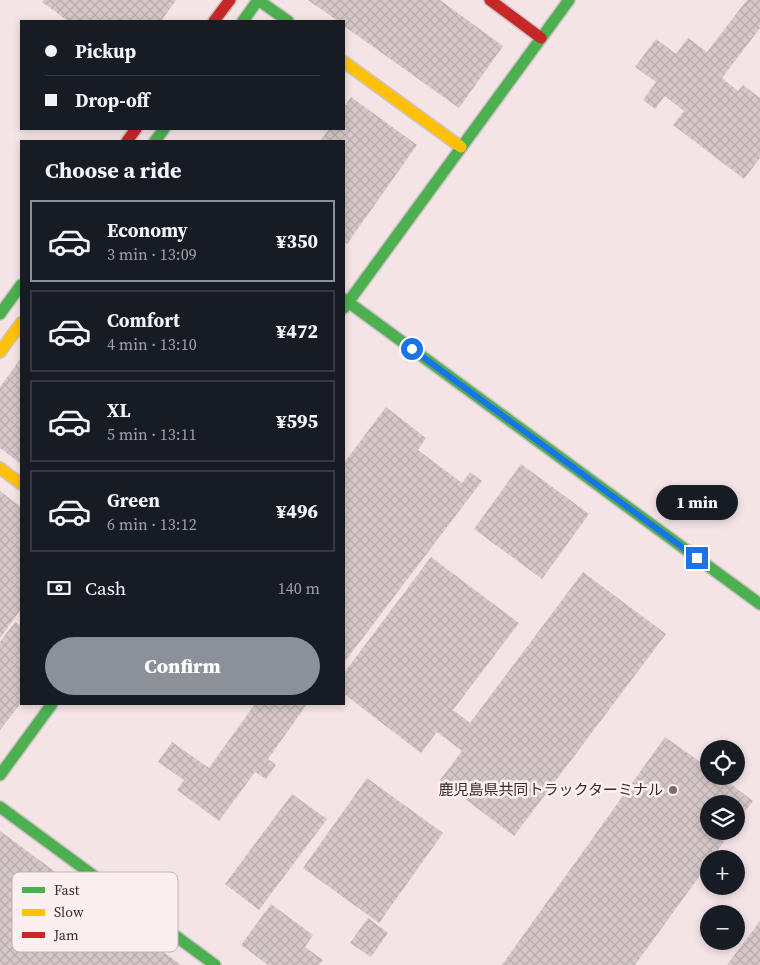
<!DOCTYPE html>
<html lang="en">
<head>
<meta charset="utf-8">
<style>
	body { margin:0; font-family:"Source Serif 4","Noto Sans JP",serif; background:#20242c; color:#f1f3f6; height:100vh; display:flex; flex-direction:column; font-size:19px; white-space:nowrap }
	* { box-sizing:border-box; margin:0 }
	p { font-size:16px; color:#9ea1a6 }
	.icon { flex:none; width:28px; height:28px; fill:none; stroke:currentColor; stroke-width:2; stroke-linecap:round; stroke-linejoin:round }
	.map { position:relative; flex:1; overflow:hidden }
	.sheet { position:absolute; left:20px; top:140px; width:325px; height:565px; display:flex; flex-direction:column; background:#171b24; border-radius:0px; box-shadow:0 2px 8px #0003 }
	.sheet>* { flex:none }
	.banner { position:absolute; left:20px; top:20px; width:325px; height:110px; border-radius:0px; box-shadow:0 2px 8px #0003; display:grid; align-content:center; height:110px; padding:0 25px; background:#171b24 }
	.fabs { position:absolute; left:700px; top:740px; display:grid; gap:10px }
	.fabs a { display:grid; place-items:center; width:45px; height:45px; border-radius:50%; background:#171b24; box-shadow:0 2px 8px #0003; font-size:25px }
	.end { position:absolute; width:22px; height:22px; margin:-11px; border:6px solid #1a73e8; background:#fff; box-shadow:0 0 0 2px #fff }
	.from { border-radius:50% }
	.bubble { position:absolute; height:35px; border-radius:18px; background:#171b24; box-shadow:0 2px 8px #0003; font-size:16px; font-weight:800; line-height:35px; text-align:center }
	.banner b { display:flex; align-items:center; gap:18px; height:48px; font-size:19px }
	.banner b+b { border-top:1px solid #363941 }
	.banner i { width:12px; height:12px; background:#f1f3f6 }
	ul { padding:0; list-style:none }
	li { display:flex; align-items:center; gap:15px; height:82px; margin:0 10px 8px; padding:0 15px; border:2px solid #363941; border-radius:0px }
	li div { flex:1 }
	li b { display:block; font-size:19px }
	li em { font-style:normal; font-weight:800 }
	li.current { border-color:#8c9099 }
	li>.icon { width:45px; height:45px; stroke-width:1.5 }
	h2 { padding:0 25px; font-size:22px; line-height:60px }
	.pay { display:flex; align-items:center; gap:12px; height:55px; padding:0 25px; font-size:19px }
	.pay p { margin-inline-start:auto }
	.button { display:flex; gap:10px; margin-top:auto; padding:10px 25px }
	.button a { flex:1; height:58px; border-radius:30px; background:#8c9099; color:#fff; font-size:20px; font-weight:800; line-height:58px; text-align:center }
	.map>svg:first-child { display:block }
	.building { fill:url(#building-cross-hatch) }
	.lines { fill:none; stroke-linecap:round; stroke-linejoin:round }
	.fast-casing { stroke:#d0c2c4; stroke-width:14 }
	.slow-casing { stroke:#d0c2c4; stroke-width:14 }
	.jam-casing { stroke:#d0c2c4; stroke-width:14 }
	.fast { stroke:#4caf50; stroke-width:11 }
	.slow { stroke:#ffc107; stroke-width:11 }
	.jam { stroke:#c62828; stroke-width:11 }
	.route { stroke:#1a73e8; stroke-width:6 }
	.poi-dot { fill:#7a6c6d; stroke:#fceff0; stroke-width:2 }
	.labels { text-anchor:middle; stroke-width:5; stroke-linejoin:round; paint-order:stroke }
	.poi-label { font-size:15px; fill:#372b2c; stroke:#fceff0; text-anchor:end }
	.key { fill:#fceff0; stroke:#c1b4b5; stroke-width:1 }
	.key-label { font-size:14px; fill:#372b2c }
</style>
</head>
<body>
<div class="map">
<svg width="760" height="965" viewBox="0 0 760 965">
	<defs>
		<pattern id="building-cross-hatch" width="8" height="8" patternUnits="userSpaceOnUse" patternTransform="scale(1.25)"><rect width="8" height="8" fill="#d6c8c9"/><path d="M0 0l8 8M0 8l8-8" fill="none" stroke="#b8acad"/></pattern>
	</defs>
	<rect width="100%" height="100%" fill="#f5e4e6"/>
	<path class="building" d="M44,0H176L161,21H68L42,2Z
		M308,0H440L503,46L459,108L344,26V21H338Z
		M747,0H760V28L722,78L738,91L743,85L760,98V158L744,179L673,125L684,111L665,96L655,109L643,100L656,82L635,67L656,39L676,54L688,38L707,52Z
		M351,97L417,145L347,244L344,242V141H320L329,129H344V107Z
		M21,358V464L0,448V387Z
		M386,407L426,438L418,450L462,483L470,472L482,481L346,660L344,659V463Z
		M521,464L589,514L542,579L474,529Z
		M0,491L21,507V609L0,638Z
		M431,557L519,623L453,710L470,723L583,572L666,634L514,836L440,780L462,751L437,732L421,753L344,694V673Z
		M15,622L21,626V703L0,730V642Z
		M255,704H307L268,759L276,765L266,779L255,772L219,821L177,790L184,780L158,762L172,742L209,768Z
		M665,737L709,768V776H720L753,801L736,824V804H709V831H731L712,859H709V863L635,965H502Z
		M367,778L443,833L379,923L303,868Z
		M292,794L327,819L259,910L225,884Z
		M0,831L181,965H0Z
		M271,904L313,935L305,947L323,960L319,965H268L241,945Z
		M368,918L388,933L371,957L350,943Z
		M760,921V965H727Z"/>
	<g class="lines">
		<defs>
			<path id="fast" d="M243,21L258,0L288,21
				M155,141L164,129
				M344,299L760,604
				M344,308L569,0
				M0,314L21,285
				M0,775L52,704
				M0,807L215,965"/>
			<path id="slow" d="M344,62L461,147
				M0,352L21,323
				M0,468L21,484"/>
			<path id="jam" d="M490,0L541,38
				M214,21L230,0
				M127,141L136,129"/>
		</defs>
		<use href="#fast" class="fast-casing"/>
		<use href="#slow" class="slow-casing"/>
		<use href="#jam" class="jam-casing"/>
		<use href="#fast" class="fast"/>
		<use href="#slow" class="slow"/>
		<use href="#jam" class="jam"/>
	</g>
	<g class="lines">
		<path class="route" d="M412,349L697,558"/>
	</g>
	<circle class="poi-dot" cx="673" cy="790" r="5"/>
	<g class="labels">
		<g class="poi-label">
			<text x="663" y="795">鹿児島県共同トラックターミナル</text>
		</g>
	</g>
	<rect x="12" y="872" width="166" height="80" rx="8" class="key"/>
	<rect x="22" y="887" width="23" height="6" fill="#4caf50"/>
	<rect x="22" y="909" width="23" height="7" fill="#ffc107"/>
	<rect x="22" y="932" width="23" height="6" fill="#c62828"/>
	<g class="key-label">
		<text x="54" y="895">Fast</text>
		<text x="54" y="917">Slow</text>
		<text x="54" y="940">Jam</text>
	</g>
</svg>
<div class="fabs">
<a><svg class="icon" aria-label="locate" viewBox="0 0 24 24"><circle cx="12" cy="12" r="6"/><path d="M12 2v4M12 18v4M2 12h4M18 12h4"/></svg></a>
<a><svg class="icon" aria-label="layers" viewBox="0 0 24 24"><path d="M12 4l9 5-9 5-9-5zM3 14l9 5 9-5"/></svg></a>
<a>+</a>
<a>−</a>
</div>
<i class="end from" style="left:412px;top:349px"></i>
<i class="end" style="left:697px;top:558px"></i>
<div class="bubble" style="left:656px;top:485px;width:82px">1 min</div>
<div class="banner">
<b><i class="from"></i>Pickup</b>
<b><i></i>Drop-off</b>
</div>
<section class="sheet">
<h2>Choose a ride</h2>
<ul>
<li class="current"><svg class="icon" aria-label="car" viewBox="0 0 24 24"><path d="M5 17H2v-5l4-1 3-4h7l3 4 3 1v5h-3M9 17h6M6 11h13"/><circle cx="7" cy="17" r="2"/><circle cx="17" cy="17" r="2"/></svg><div><b>Economy</b><p>3 min · 13:09</p></div><em>¥350</em></li>
<li><svg class="icon" aria-label="car" viewBox="0 0 24 24"><path d="M5 17H2v-5l4-1 3-4h7l3 4 3 1v5h-3M9 17h6M6 11h13"/><circle cx="7" cy="17" r="2"/><circle cx="17" cy="17" r="2"/></svg><div><b>Comfort</b><p>4 min · 13:10</p></div><em>¥472</em></li>
<li><svg class="icon" aria-label="car" viewBox="0 0 24 24"><path d="M5 17H2v-5l4-1 3-4h7l3 4 3 1v5h-3M9 17h6M6 11h13"/><circle cx="7" cy="17" r="2"/><circle cx="17" cy="17" r="2"/></svg><div><b>XL</b><p>5 min · 13:11</p></div><em>¥595</em></li>
<li><svg class="icon" aria-label="car" viewBox="0 0 24 24"><path d="M5 17H2v-5l4-1 3-4h7l3 4 3 1v5h-3M9 17h6M6 11h13"/><circle cx="7" cy="17" r="2"/><circle cx="17" cy="17" r="2"/></svg><div><b>Green</b><p>6 min · 13:12</p></div><em>¥496</em></li>
</ul>
<div class="pay"><svg class="icon" aria-label="cash" viewBox="0 0 24 24"><path d="M3 7h18v10H3z"/><circle cx="12" cy="12" r="2"/></svg>Cash<p>140 m</p></div>
<div class="button"><a>Confirm</a></div>
</section>
</div>
</body>
</html>
